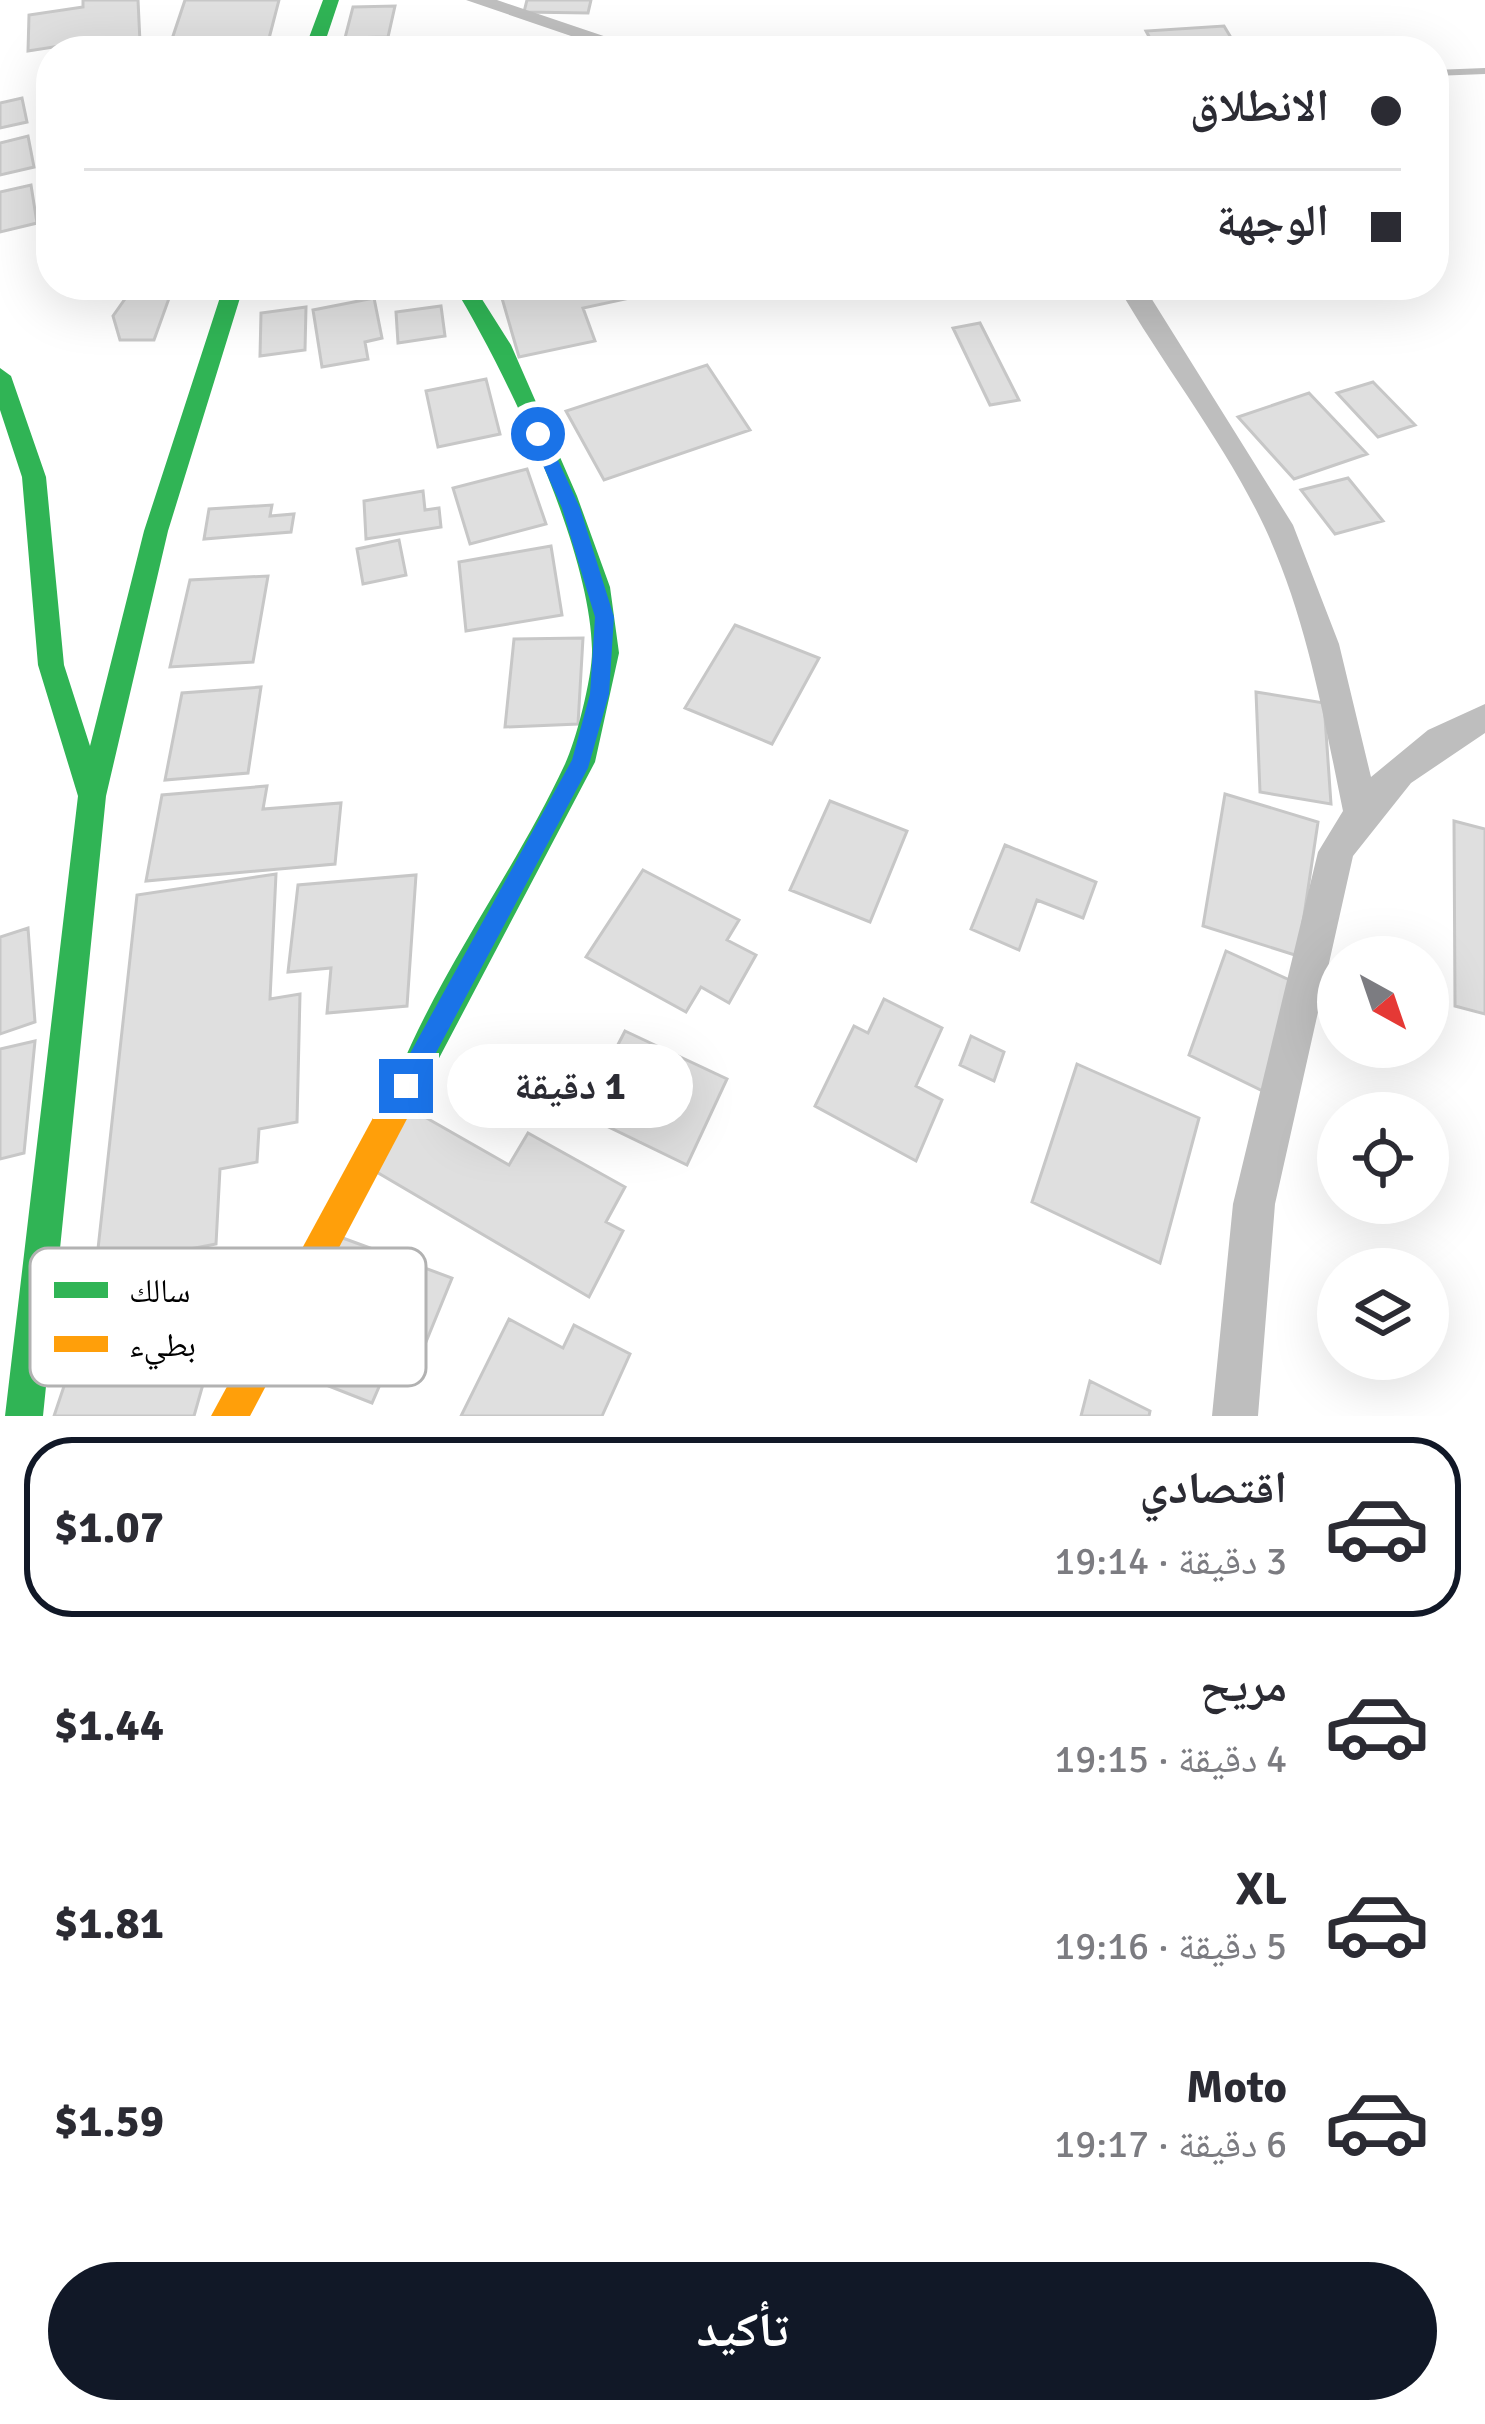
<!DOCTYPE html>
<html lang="ar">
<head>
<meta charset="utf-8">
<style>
	body { margin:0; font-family:Signika,"Noto Naskh Arabic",sans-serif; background:#f7f7f7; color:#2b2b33; direction:rtl; height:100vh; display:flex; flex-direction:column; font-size:45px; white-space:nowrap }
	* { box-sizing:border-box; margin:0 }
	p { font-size:39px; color:#7c7c81 }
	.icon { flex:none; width:66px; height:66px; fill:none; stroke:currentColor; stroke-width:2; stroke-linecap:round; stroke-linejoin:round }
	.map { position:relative; height:1416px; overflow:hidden; direction:ltr }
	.drawer { display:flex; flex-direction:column; background:#fff; flex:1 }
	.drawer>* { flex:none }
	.hud { position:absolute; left:36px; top:36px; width:1413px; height:264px; border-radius:48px; box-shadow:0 12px 48px #0002; direction:rtl; display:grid; align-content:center; height:264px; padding:0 48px; background:#fff }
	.needle { width:78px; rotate:140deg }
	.controls { position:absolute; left:1317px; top:936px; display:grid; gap:24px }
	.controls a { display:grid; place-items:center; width:132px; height:132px; border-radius:50%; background:#fff; box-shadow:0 12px 48px #0002; font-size:60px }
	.end { position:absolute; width:54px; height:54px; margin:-27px; border:15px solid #1a73e8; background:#fff; box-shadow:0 0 0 6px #fff }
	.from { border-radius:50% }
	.bubble { position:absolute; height:84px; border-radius:42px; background:#fff; box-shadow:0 12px 48px #0002; font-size:39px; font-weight:700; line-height:84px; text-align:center; direction:rtl }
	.hud b { display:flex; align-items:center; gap:42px; height:114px; font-size:45px }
	.hud b+b { border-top:3px solid #e1e1e2 }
	.hud i { width:30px; height:30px; background:#2b2b33 }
	ul { padding:21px 0 0; list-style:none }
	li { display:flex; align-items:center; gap:36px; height:180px; margin:0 24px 18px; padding:0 24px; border:6px solid transparent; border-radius:48px }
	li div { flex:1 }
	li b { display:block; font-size:45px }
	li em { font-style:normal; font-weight:700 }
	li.current { border-color:#111827 }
	li>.icon { width:108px; height:108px; stroke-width:1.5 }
	.cta { display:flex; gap:24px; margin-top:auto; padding:24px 48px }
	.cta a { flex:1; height:138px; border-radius:72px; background:#111827; color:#fff; font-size:48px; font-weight:700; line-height:138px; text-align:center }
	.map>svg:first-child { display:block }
	.building { fill:#dfdfdf; stroke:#c7c7c7; stroke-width:3 }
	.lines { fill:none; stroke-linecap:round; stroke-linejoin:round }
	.lane { fill:#bebebe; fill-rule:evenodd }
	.street { fill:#bebebe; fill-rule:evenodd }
	.fast { fill:#30b455; fill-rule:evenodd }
	.slow { fill:#ff9f0a; fill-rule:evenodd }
	.route { fill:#1a73e8 }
	.key { fill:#fff; stroke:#b2b2b2; stroke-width:3 }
	.key-label { font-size:33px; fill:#000 }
</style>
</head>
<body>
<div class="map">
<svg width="1485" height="1416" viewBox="0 0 1485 1416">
	<rect width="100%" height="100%" fill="#fff"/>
	<path class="building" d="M83,0H138L140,42L84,51H79V43L28,51L29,15L83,7Z
		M185,0H279L266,50L168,51Z
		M527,0H591L588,13L524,12Z
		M395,6L388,37L345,38L353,7Z
		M1224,26L1239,51H1157L1146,31Z
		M22,98L27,122L0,128V103Z
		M28,136L34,167L0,175V143Z
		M31,185L37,223L0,232V192Z
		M515,285H624L630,298L583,308L595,341L519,357L499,288Z
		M132,289L172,290L154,340H120L113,316Z
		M374,298L382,338L365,342L368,359L322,367L313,310Z
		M441,306L445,336L398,343L396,312Z
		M306,307L305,350L260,356L261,313Z
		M980,323L1019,400L990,405L953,328Z
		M707,365L750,430L604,480L566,411Z
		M486,379L500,434L438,447L426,391Z
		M1373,382L1415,425L1378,437L1337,393Z
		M1309,393L1367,454L1294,479L1238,417Z
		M527,469L546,524L470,544L453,488Z
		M1348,478L1383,521L1335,534L1301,490Z
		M423,491L425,510L439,508L441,527L366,539L364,501Z
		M272,505L270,516L294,514L291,532L204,539L209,509Z
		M399,540L406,575L363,584L357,549Z
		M551,546L562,615L466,631L459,562Z
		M268,576L253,662L170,667L190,580Z
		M735,625L819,658L772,744L685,708Z
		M583,638L578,724L505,727L514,639Z
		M261,687L248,773L165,780L182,693Z
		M1256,692L1324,703L1331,804L1260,792Z
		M267,786L263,809L341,803L335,864L146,881L162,795Z
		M1225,794L1318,822L1298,956L1203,926Z
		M830,801L907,831L870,922L790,890Z
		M1454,821L1485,829V1014L1455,1006Z
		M1005,845L1096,882L1083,918L1037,900L1019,950L971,929Z
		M643,870L739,920L727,940L756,955L729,1003L701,987L686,1012L586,957Z
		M276,874L270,999L300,994L297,1122L259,1129L257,1162L220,1169L216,1244L96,1267L137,895Z
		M416,875L407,1006L327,1013L331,968L288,972L298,885Z
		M28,928L35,1022L0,1034V937Z
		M1226,951L1294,982L1267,1093L1189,1055Z
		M884,999L942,1028L916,1086L942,1100L916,1161L815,1106L854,1026L868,1033Z
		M625,1031L727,1079L687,1165L582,1114Z
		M971,1036L1004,1052L994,1081L960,1065Z
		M35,1041L24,1153L0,1159V1049Z
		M1077,1064L1199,1118L1160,1263L1032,1202Z
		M402,1104L509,1165L528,1133L625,1187L606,1222L623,1231L589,1297L363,1164Z
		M340,1237L452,1278L419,1359L395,1350L372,1403L280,1367Z
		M96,1291L226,1303L194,1416H54Z
		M509,1319L563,1348L574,1325L630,1354L602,1416H461Z
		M1090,1381L1150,1411L1149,1416H1081Z"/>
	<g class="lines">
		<path class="lane" d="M1485,68V74L1434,76V70Z"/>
		<path class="street" d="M466,0H497L648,51H615Z
			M1117,285H1143L1293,525L1339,644L1371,777L1428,730L1485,704V733L1411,783L1353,856L1275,1204L1258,1416H1212L1233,1204L1318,852L1343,811C1323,714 1307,619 1265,528C1225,443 1164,367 1117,285Z"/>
		<path class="fast" d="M323,0H339L322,51H304Z
			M224,285H244L168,531L106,796L43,1416H5L78,796L38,665L22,477L0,410V368L11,376L46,477L64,665L90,746L144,531Z
			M453,285H473L511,345L577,496L610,587L619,653L595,762L427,1081L416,1086L405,1081L400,1070C444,964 516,869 565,764C576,741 593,675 592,649C590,547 506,372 453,285Z"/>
		<path class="slow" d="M416,1054L427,1059L432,1070L427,1081L250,1416H211L405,1059Z"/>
	</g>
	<path class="route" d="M538,428L546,434L580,508L614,617L609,694L588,768L414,1094L406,1097L397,1094V1077L572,760L590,694L595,617L562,508L529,434Z"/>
	<rect x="30" y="1248" width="396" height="138" rx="18" class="key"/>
	<rect x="54" y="1282" width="54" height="16" fill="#30b455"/>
	<rect x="54" y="1336" width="54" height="16" fill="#ff9f0a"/>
	<g class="key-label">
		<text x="129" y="1302">سالك</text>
		<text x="129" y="1356">بطيء</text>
	</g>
</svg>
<div class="controls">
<a><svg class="needle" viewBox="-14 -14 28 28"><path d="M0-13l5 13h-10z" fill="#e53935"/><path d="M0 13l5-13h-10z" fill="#7c7c81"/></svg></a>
<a><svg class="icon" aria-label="locate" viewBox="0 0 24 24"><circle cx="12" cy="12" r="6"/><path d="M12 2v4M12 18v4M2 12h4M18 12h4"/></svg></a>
<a><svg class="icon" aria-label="layers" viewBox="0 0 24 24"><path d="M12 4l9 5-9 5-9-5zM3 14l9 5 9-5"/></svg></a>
</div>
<i class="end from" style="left:538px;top:434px"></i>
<i class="end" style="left:406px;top:1086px"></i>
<div class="bubble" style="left:447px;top:1044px;width:246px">1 دقيقة</div>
<div class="hud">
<b><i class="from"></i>الانطلاق</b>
<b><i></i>الوجهة</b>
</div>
</div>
<section class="drawer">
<ul>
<li class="current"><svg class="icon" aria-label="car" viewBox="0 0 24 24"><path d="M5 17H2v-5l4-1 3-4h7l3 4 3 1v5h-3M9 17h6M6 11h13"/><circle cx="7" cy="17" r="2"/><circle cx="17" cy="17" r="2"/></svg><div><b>اقتصادي</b><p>3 دقيقة · 19:14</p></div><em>$1.07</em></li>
<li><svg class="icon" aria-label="car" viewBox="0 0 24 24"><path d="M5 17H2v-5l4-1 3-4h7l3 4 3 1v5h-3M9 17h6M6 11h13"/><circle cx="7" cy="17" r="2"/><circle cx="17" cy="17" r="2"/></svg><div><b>مريح</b><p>4 دقيقة · 19:15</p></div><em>$1.44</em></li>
<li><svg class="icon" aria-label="car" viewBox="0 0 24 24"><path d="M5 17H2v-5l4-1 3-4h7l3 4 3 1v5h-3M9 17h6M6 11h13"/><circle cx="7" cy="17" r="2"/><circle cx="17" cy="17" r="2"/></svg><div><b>XL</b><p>5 دقيقة · 19:16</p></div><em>$1.81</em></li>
<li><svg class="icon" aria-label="car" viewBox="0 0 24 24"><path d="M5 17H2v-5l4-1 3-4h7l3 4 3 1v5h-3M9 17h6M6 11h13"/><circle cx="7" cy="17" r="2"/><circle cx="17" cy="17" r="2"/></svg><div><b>Moto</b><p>6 دقيقة · 19:17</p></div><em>$1.59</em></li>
</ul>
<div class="cta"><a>تأكيد</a></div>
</section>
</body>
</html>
